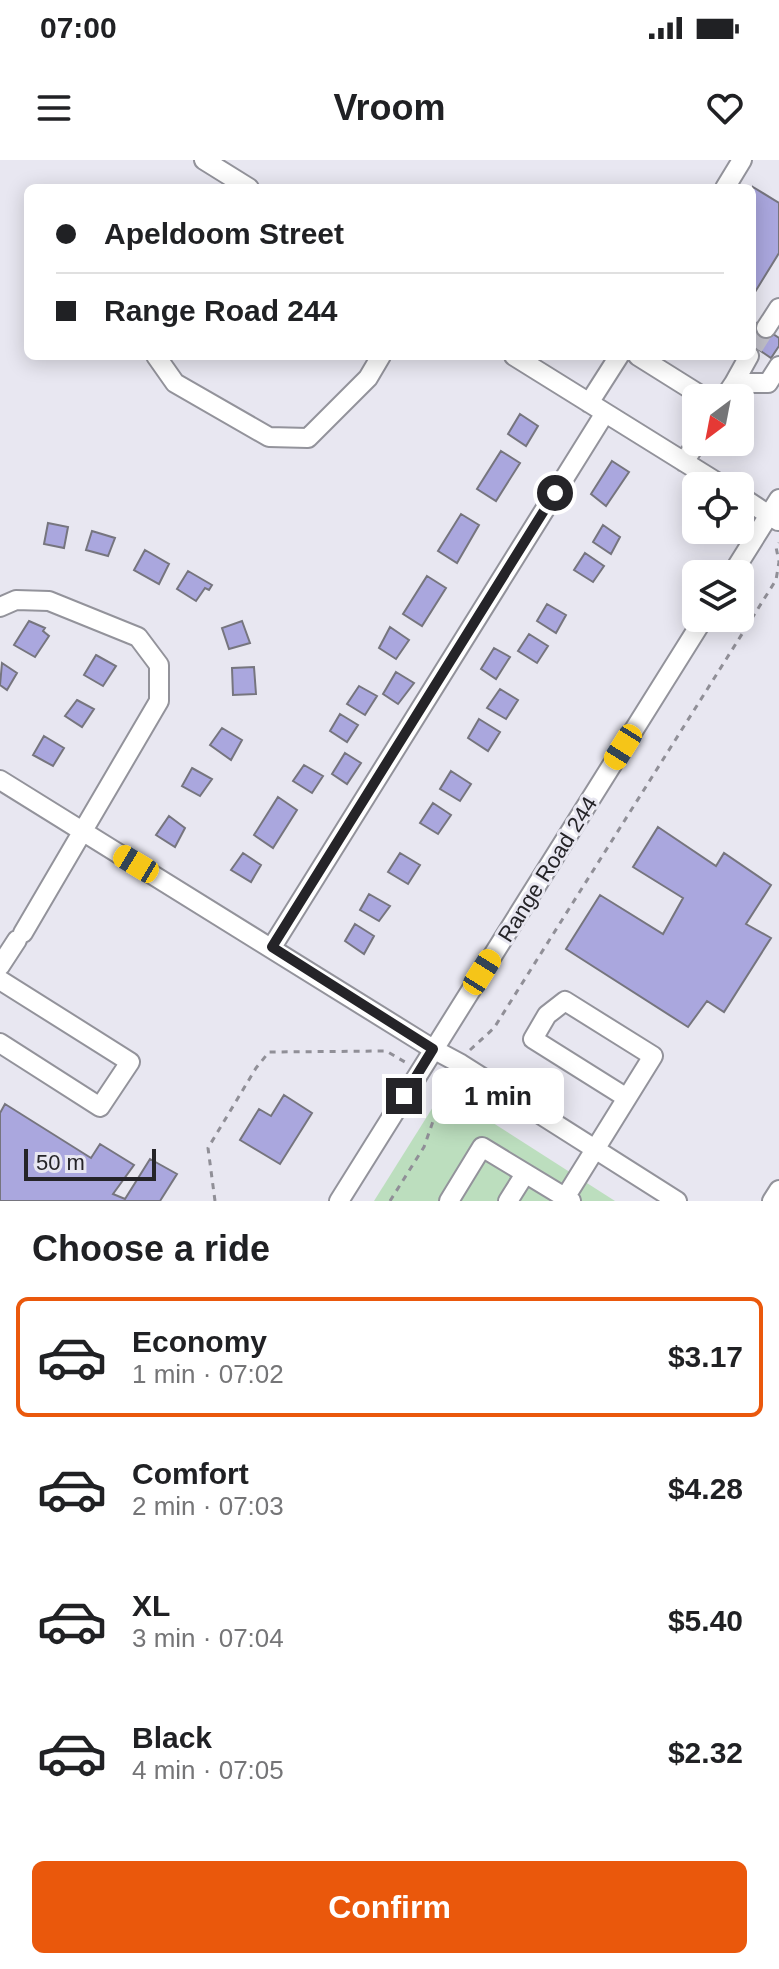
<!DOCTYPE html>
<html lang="en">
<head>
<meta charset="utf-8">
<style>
	body { margin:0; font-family:Arial,sans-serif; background:#f6f6f6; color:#202124; height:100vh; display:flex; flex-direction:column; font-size:30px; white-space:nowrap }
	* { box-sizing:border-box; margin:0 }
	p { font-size:26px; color:#757577 }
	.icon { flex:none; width:44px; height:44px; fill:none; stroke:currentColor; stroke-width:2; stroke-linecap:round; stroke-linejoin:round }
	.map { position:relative; height:1041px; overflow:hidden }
	.sheet { display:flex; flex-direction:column; background:#fff; flex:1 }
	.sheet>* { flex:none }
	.top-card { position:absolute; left:24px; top:24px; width:732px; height:176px; border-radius:12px; box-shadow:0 4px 20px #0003; display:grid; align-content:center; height:176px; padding:0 32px; background:#fff }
	.needle { width:52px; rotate:212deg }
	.fabs { position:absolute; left:682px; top:224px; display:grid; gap:16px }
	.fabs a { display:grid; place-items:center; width:72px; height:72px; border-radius:12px; background:#fff; box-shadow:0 4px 20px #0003; font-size:40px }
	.scale { position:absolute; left:24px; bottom:20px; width:132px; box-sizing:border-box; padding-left:8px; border:4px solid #252428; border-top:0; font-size:22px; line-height:28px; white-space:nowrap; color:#252428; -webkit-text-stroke:6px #e8e7f1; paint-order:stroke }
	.end { position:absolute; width:36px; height:36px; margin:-18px; border:10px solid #252428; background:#fff; box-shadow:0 0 0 4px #fff }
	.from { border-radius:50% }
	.bubble { position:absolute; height:56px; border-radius:12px; background:#fff; box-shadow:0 4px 20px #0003; font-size:26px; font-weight:600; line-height:56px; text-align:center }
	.car { position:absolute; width:24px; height:48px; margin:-24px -12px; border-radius:10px; box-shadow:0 0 6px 2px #0007; background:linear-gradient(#f5c518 24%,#345 0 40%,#f5c518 0 76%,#345 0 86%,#f5c518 0) }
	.top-card b { display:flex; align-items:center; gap:28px; height:76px; font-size:30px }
	.top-card b+b { border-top:2px solid #e0e0e0 }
	.top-card i { width:20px; height:20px; background:#202124 }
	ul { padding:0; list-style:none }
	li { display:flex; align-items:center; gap:24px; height:120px; margin:0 16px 12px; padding:0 16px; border:4px solid transparent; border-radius:12px }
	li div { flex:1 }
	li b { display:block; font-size:30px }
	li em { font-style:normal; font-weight:600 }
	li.active { border-color:#ea580c }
	li>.icon { width:72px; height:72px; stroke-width:1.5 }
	h2 { padding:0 32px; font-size:36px; line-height:96px }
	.primary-button { display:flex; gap:16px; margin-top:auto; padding:16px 32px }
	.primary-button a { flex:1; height:92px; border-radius:12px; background:#ea580c; color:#fff; font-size:32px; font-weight:600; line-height:92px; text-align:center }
	.status { display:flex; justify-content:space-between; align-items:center; height:56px; padding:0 40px; background:#fff; direction:ltr }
	.status svg { height:22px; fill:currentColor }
	header { display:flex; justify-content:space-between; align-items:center; height:104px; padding:0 32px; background:#fff; font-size:36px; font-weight:600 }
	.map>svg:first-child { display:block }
	.green { fill:#bcdebe }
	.building { fill:#aaa7de; stroke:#76757e; stroke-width:2 }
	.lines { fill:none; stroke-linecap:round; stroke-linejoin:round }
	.minor-tunnel { stroke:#c1c0c9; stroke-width:18; stroke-dasharray:18 9; stroke-linecap:butt }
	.minor-casing { stroke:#93939b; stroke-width:22 }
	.path { stroke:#908f97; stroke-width:3; stroke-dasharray:6 6; stroke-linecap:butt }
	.minor { stroke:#fff; stroke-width:18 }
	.route { stroke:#252428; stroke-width:10 }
	.labels { text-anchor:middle; stroke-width:6; stroke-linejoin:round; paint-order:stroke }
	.street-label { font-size:22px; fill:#252428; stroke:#e8e7f1 }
</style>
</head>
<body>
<div class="status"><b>07:00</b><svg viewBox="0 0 49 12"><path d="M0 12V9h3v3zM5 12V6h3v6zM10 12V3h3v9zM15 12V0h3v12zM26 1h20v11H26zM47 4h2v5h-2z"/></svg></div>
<header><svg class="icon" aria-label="menu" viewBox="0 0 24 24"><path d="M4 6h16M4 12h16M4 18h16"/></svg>Vroom<svg class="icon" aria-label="heart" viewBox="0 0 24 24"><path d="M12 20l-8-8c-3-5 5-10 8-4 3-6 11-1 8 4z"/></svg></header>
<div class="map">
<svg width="779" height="1041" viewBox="0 0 779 1041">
	<rect width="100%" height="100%" fill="#e8e7f1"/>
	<path class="green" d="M443,931L615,1041H374Z"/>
	<path class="building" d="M753,27L779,43V93L752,137Z
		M752,160L779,178V186L771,198L752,185Z
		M520,254L538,266L526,286L508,274Z
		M501,291L520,303L496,341L477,329Z
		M612,301L629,312L606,346L591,334Z
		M461,354L479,365L457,403L438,391Z
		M48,363L68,367L64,388L44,384Z
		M603,365L620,377L611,394L593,382Z
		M92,371L115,378L108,396L86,390Z
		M145,390L169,404L159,424L134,410Z
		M585,393L604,406L593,422L574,410Z
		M188,411L212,425L209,430L205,428L196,441L177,429Z
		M427,416L446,428L422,466L403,454Z
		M547,444L566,455L556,473L537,461Z
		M29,461L45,468L43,471L49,476L35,497L14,485Z
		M242,461L250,483L229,489L222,468Z
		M390,467L409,480L396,499L379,488Z
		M529,474L548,486L537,503L518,491Z
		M494,488L510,497L496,519L481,509Z
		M96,495L116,506L103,526L84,515Z
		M2,503L17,513L7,530L0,525Z
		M254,507L256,534L233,535L232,508Z
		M396,512L414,523L398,544L383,534Z
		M359,526L377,536L365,555L347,544Z
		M500,529L518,540L506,559L487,548Z
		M77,540L94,549L82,567L65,556Z
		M340,554L358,565L347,582L330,571Z
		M479,559L500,572L488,591L468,578Z
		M222,568L242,580L231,600L210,585Z
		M44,576L64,588L53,606L33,595Z
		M345,593L361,603L347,624L332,614Z
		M304,605L323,616L312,633L293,621Z
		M192,608L212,619L200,636L182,626Z
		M451,611L471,624L460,641L440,629Z
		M278,637L297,650L273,688L254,675Z
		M433,643L451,655L438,674L420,663Z
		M169,656L185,668L175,687L156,675Z
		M658,667L716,706L724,693L771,725L746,764L771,778L724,852L707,841L688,867L566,789L600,735L663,774L683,738L633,707Z
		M243,693L261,705L251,722L231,710Z
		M400,693L420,705L408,724L388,712Z
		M369,734L390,746L379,761L360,750Z
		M355,764L374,776L364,794L345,781Z
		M284,935L312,953L280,1004L240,980L259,949L271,956Z
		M5,944L91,998L100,984L134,1005L113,1034L125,1039L150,999L177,1014L160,1041H0V953Z"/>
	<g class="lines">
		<path class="minor-tunnel" d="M752,164L754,161
			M754,187L766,168"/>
		<defs>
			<path id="minor" d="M204,0L249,28
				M725,28L742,0
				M766,168L779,148
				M156,196L175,223L269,277L308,278L368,218L381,196
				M514,196L723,326
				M638,196L705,238
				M734,223L749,196
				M724,238L734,223H768L779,206
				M589,243L619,196
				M684,302L697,282
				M740,336L778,361
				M732,414L779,339
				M0,447L16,440L49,441L138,477L159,505V541L23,773
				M0,620L433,889L461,904L677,1041
				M272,787L605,253
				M0,806L17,780
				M0,820L130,902L100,947L0,883
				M339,1041L704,458
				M449,1041L482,987L571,1041
				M508,1041L525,1014
				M563,1041L653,896L565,841L547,855L533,879L627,938
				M772,1041L779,1030"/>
		</defs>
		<use href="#minor" class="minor-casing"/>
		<path class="path" d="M470,890L494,868L776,420L779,402L776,387L779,383
			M215,1041L208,988L256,908L269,892L386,891L405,902
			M390,1041L424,987L445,927L450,920"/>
		<use href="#minor" class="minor"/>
	</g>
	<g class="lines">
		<path class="route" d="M404,936L433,889L272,787L555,333"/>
	</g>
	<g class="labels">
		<g class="street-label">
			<text transform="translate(547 709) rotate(-58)" y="8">Range Road 244</text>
		</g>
	</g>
</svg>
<div class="fabs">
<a><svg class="needle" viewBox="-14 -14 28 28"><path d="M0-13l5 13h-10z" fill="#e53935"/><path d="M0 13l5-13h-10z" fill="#757577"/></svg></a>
<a><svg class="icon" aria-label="locate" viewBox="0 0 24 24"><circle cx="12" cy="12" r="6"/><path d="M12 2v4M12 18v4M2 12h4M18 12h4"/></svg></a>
<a><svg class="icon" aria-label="layers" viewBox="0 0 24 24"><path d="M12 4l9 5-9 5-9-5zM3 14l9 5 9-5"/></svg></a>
</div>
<div class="scale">50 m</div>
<i class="end from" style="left:555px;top:333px"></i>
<i class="end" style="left:404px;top:936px"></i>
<div class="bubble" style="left:432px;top:908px;width:132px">1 min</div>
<i class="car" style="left:623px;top:587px;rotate:212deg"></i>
<i class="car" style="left:136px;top:704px;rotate:301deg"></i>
<i class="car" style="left:482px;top:812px;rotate:32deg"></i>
<div class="top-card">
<b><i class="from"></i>Apeldoom Street</b>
<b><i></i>Range Road 244</b>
</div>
</div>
<section class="sheet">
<h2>Choose a ride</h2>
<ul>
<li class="active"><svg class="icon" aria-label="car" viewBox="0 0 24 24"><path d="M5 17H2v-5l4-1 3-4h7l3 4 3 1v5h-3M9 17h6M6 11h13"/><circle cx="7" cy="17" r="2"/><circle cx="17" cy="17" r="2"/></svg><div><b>Economy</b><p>1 min · 07:02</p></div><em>$3.17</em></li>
<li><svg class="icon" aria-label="car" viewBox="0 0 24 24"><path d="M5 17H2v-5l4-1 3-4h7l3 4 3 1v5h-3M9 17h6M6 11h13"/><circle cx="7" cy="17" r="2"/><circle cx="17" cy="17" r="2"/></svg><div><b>Comfort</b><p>2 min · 07:03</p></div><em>$4.28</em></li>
<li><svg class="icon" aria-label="car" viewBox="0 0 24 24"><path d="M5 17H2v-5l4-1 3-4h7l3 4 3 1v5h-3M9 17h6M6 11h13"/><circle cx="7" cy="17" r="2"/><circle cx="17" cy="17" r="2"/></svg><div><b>XL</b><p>3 min · 07:04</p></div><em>$5.40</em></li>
<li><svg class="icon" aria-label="car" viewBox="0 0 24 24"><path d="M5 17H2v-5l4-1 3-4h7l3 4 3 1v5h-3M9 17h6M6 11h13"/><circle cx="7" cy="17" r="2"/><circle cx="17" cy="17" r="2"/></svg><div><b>Black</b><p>4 min · 07:05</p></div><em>$2.32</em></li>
</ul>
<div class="primary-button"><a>Confirm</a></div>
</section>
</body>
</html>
